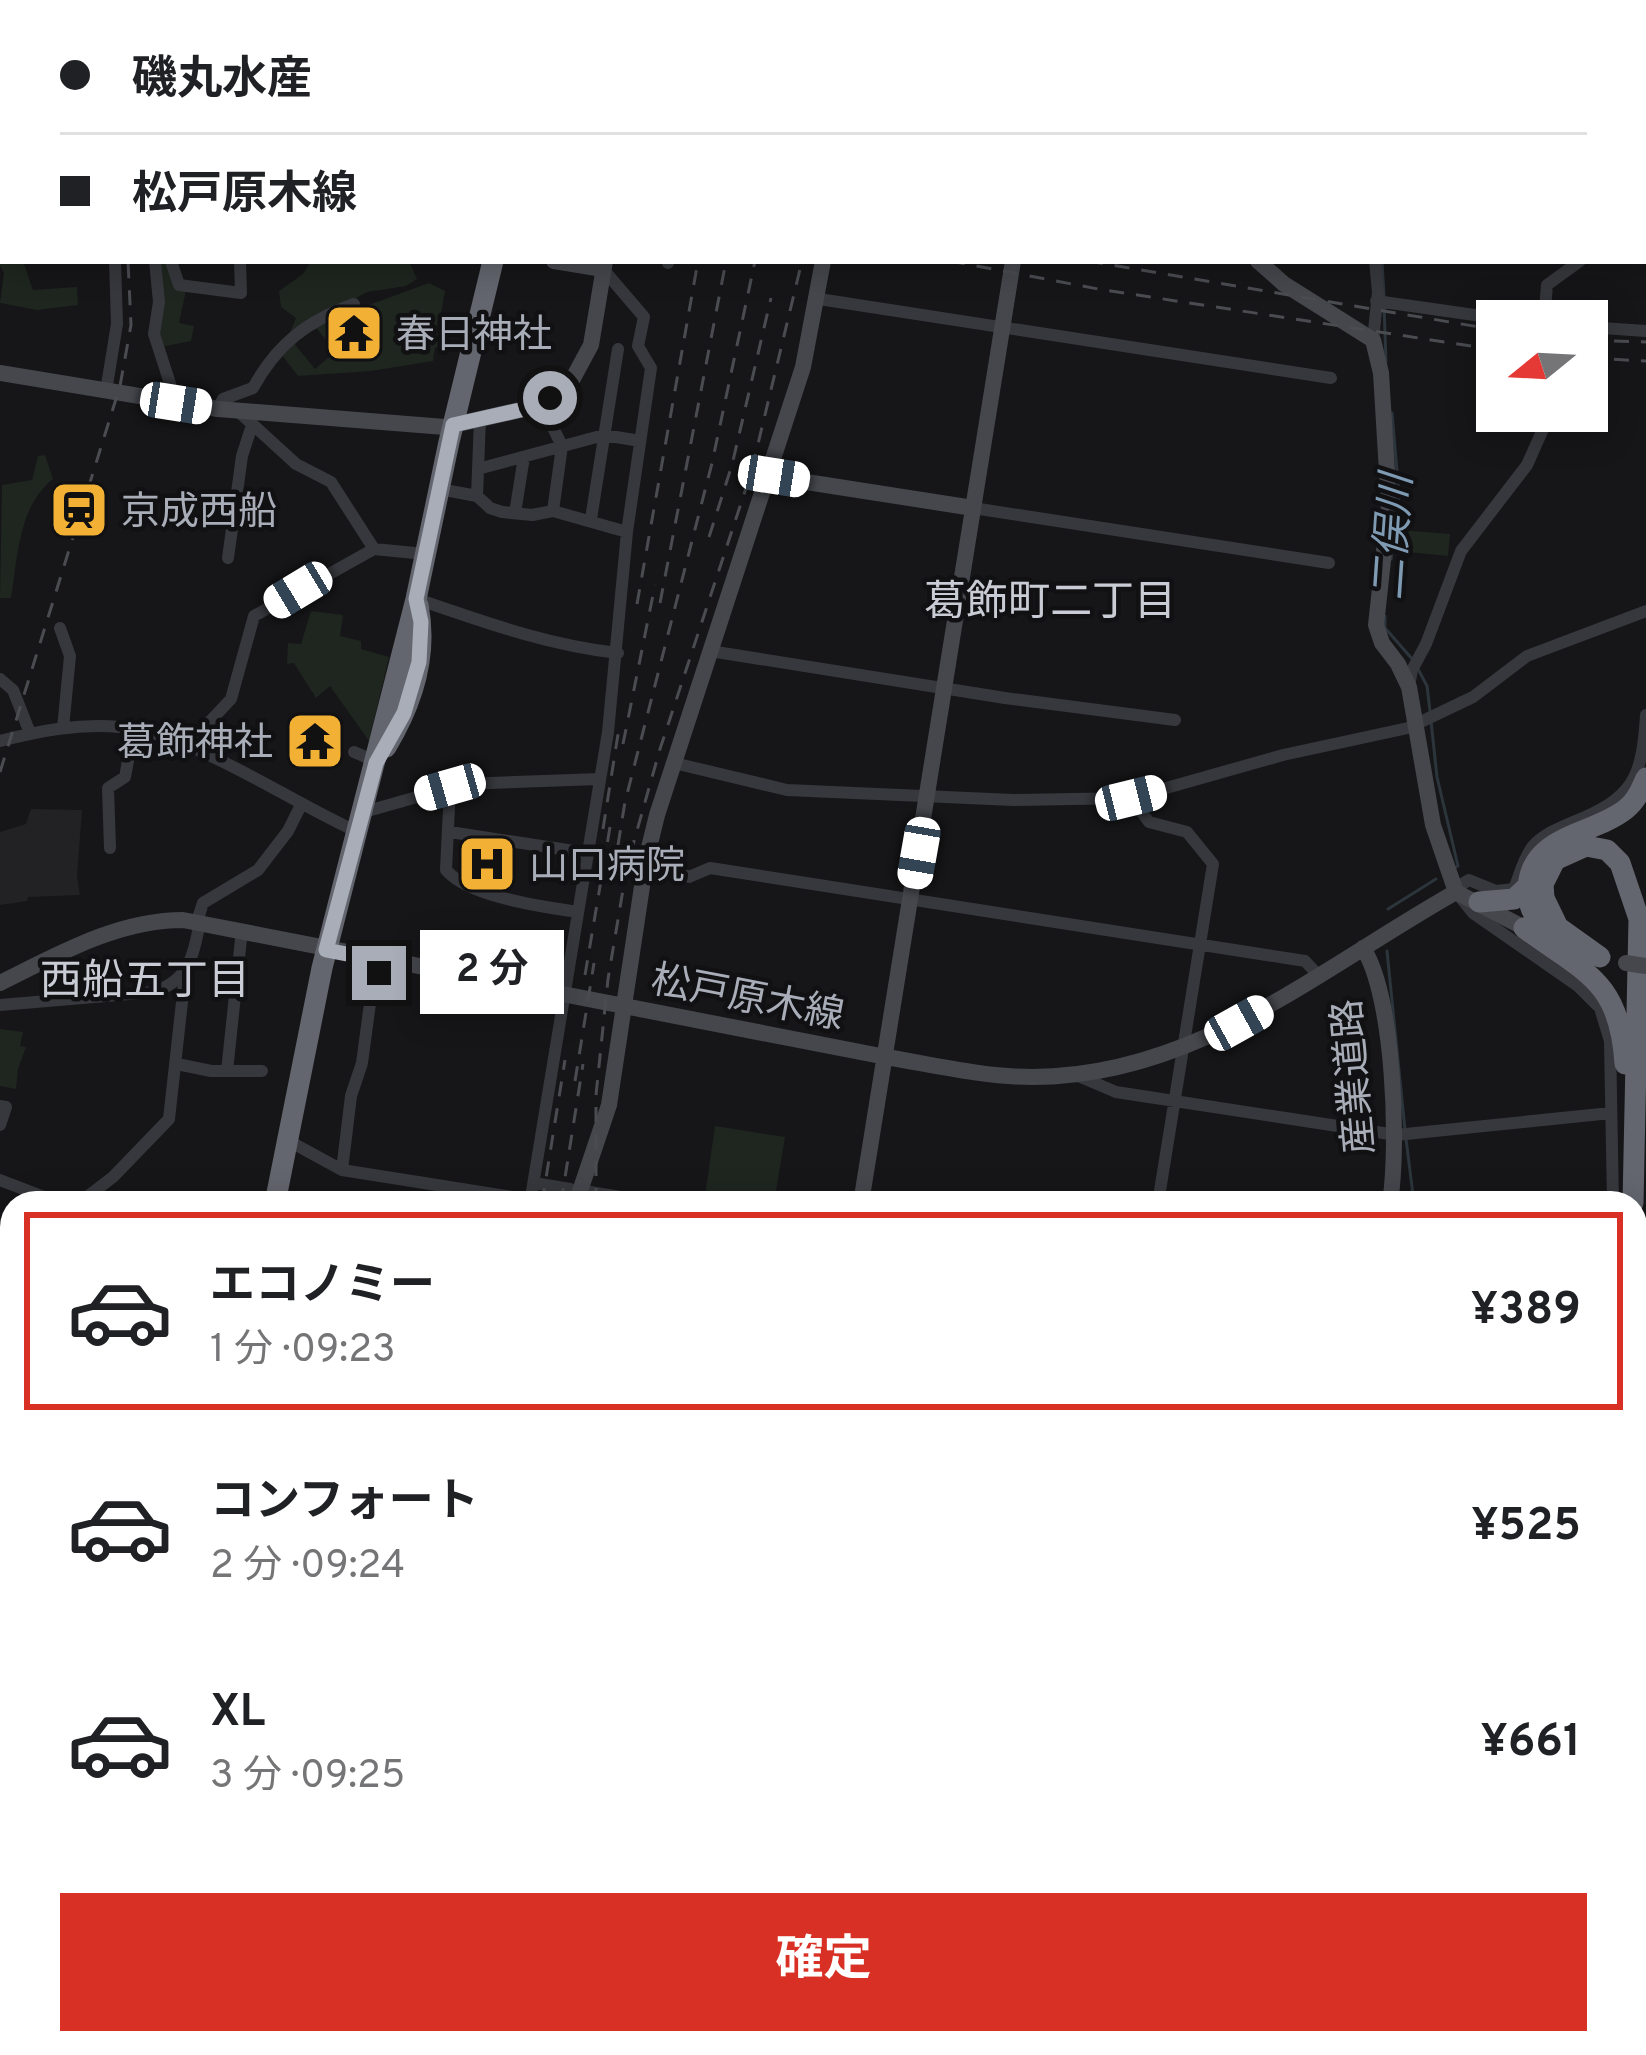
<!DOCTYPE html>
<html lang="ja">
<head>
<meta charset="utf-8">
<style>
	body { margin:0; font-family:Overpass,"Noto Sans JP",sans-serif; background:#f2f2f2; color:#202124; height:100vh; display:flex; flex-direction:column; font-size:45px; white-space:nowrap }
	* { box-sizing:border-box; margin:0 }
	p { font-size:39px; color:#757577 }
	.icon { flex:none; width:66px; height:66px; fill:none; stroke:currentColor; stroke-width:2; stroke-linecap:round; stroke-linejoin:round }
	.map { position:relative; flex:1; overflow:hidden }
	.sheet { position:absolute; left:0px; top:1191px; width:1647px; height:864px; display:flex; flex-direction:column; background:#fff; border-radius:36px 36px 0 0; box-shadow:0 6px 30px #0003 }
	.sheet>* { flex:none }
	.banner { position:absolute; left:0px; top:0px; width:1647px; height:264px; box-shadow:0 6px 30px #0003; display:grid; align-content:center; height:264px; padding:0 60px; background:#fff }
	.needle { width:78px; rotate:252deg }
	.controls { position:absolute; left:1476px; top:300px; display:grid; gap:24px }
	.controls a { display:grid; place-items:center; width:132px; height:132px; border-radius:0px; background:#fff; box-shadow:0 6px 30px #0003; font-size:60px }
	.end { position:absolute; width:54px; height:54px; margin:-27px; border:15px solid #a8adb8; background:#111; box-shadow:0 0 0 6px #111 }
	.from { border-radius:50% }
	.bubble { position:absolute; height:84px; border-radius:0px; background:#fff; box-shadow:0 6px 30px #0003; font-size:39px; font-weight:700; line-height:84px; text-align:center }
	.car { position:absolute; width:36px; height:72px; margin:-36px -18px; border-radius:15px; box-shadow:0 0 9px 3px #0007; background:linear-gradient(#fff 24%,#345 0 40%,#fff 0 76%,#345 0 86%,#fff 0) }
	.banner b { display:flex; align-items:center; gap:42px; height:114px; font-size:45px }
	.banner b+b { border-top:3px solid #e0e0e0 }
	.banner i { width:30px; height:30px; background:#202124 }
	ul { padding:21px 0 0; list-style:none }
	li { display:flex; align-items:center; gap:36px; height:198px; margin:0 24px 18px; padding:0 36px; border:6px solid transparent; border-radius:0px }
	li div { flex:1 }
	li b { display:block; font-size:45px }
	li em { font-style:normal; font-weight:700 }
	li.on { border-color:#d93025 }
	li>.icon { width:108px; height:108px; stroke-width:1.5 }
	.cta { display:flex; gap:24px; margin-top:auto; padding:24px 60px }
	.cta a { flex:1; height:138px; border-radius:0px; background:#d93025; color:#fff; font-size:48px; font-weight:700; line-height:138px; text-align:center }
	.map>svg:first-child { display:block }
	.built { fill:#222225 }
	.green { fill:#1e261f }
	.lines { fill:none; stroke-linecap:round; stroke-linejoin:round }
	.stream { stroke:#2c353c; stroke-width:3 }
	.street { stroke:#37383d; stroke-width:12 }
	.secondary { stroke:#45474d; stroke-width:16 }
	.highway { stroke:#63666e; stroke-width:21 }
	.rail { stroke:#4a4c52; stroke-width:3; stroke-dasharray:15 12; stroke-linecap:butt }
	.secondary-bridge { stroke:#45474d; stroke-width:16 }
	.highway-bridge { stroke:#63666e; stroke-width:21 }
	.route { stroke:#a8adb8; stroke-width:15 }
	.labels { text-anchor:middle; stroke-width:9; stroke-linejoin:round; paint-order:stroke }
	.poi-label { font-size:39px; fill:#a8adb8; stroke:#111113; text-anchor:start }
	.street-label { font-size:39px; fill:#a8adb8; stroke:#111113 }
	.water-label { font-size:42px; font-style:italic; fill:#7f9bb3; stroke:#111113 }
	.neighbourhood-label { font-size:42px; fill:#c9ccd4; stroke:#111113 }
</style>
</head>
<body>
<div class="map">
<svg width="1646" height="2055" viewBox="0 0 1646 2055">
	<rect width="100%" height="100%" fill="#161618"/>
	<path class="built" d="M31,809L82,810L77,876L80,895L28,897L27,901L0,905V832L26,824Z"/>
	<path class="green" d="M0,184L3,261H23L33,290L77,287L78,305L37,310L0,303L4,273L0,266Z
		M158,261H169L186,290L179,323L194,326L191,341L161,347L158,342Z
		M311,261H409L417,279L406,286L367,292L289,335L296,318L281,307L279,291L303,274Z
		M429,283L445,291L439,324L447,327L442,348L435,347L433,361L371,371L298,376L281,354L293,342L315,369L335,352L314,325Z
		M45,455L53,479C19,506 18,554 11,598H0L2,485L32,480L38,456Z
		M1400,530L1450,534L1448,556L1398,551Z
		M311,611L343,615L340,636L361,641V649L389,657L369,741L330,686L316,698L294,663L287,664L288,643L301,644Z
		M0,1029L23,1032L20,1046L26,1047L18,1069L16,1089L0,1086Z
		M715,1126L785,1137L774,1203H704Z"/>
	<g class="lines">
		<path class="stream" d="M1355,3L1356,0
			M1382,261L1384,296
			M1384,305L1386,362
			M1391,559L1399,495L1392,413
			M1385,616V628L1414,661
			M1418,669L1427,686L1430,711
			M1431,721L1437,777L1458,866L1454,868
			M1388,909L1436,879
			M1387,951L1405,1130
			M1406,1139L1414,1203"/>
		<path class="street" d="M50,0L51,3
			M106,0L107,3
			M286,0L287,3
			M671,0L689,3
			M1252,0L1270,3
			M1396,0V3
			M1475,0L1476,3
			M1577,0L1578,3
			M719,3L720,0
			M1347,3V0
			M1644,78L1646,76
			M1644,92L1646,91
			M1644,106L1646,105
			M0,159H3
			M155,261L159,302L154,334L176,402
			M171,261L179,285L241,293L240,261
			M668,263L669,261
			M819,299L1331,378
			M1376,301L1517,321
			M1544,321L1547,285L1580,261
			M1587,327L1646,331
			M1373,340L1378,292L1375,261
			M106,391L117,324L115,261
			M541,403L562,446L553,511
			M218,409L223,399L253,388C277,344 307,321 354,304
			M239,412L296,464L331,482L374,549
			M478,469L604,435L640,441
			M439,489L477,496L490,508L502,512L532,515L553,511L627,532
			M477,496L480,418
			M973,508L1329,563
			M515,513L524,457
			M591,519L618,349
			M228,558L242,456L252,425
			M417,599C484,622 547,645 618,653
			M60,628L70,656L63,728
			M710,651L1005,698L1175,720
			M0,679L13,690L30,733
			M1409,686L1412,670L1426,644L1461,551L1527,465L1551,411
			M0,741C39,731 79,723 120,727C192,733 290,802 358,832
			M186,747L231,699L254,616L374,549L425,554
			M354,752L368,758
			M674,763L787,790L1013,800L1131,798L1283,755L1408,728L1473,697L1527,656L1646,611
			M450,787L446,870C469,897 544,907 578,912
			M1131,798L1149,822L1187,832L1213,864L1158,1203
			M364,812L463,784L599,779
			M450,832L587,853
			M110,848L108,788L125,777L134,729
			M646,860L689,877L710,868L1305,961L1318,975
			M197,921L203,903L258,870L288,831L301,805
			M0,1005L153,992C189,981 193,956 200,922
			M177,1064L211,1071H262
			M227,1071L241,939
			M1076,1075L1116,1092L1396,1135L1611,1113
			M0,1106L6,1107L0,1125
			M287,1140L342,1170L531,1200
			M342,1170L351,1096L362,1063L371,996L383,961
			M0,1180L60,1203
			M534,1183L570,1189
			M578,1190L657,1203
			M79,1203L113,1177L169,1119L185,975
			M530,1203L608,732L627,532L651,368L638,346L644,317L603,269
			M1613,1203L1610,1041L1600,1008L1578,986L1473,913L1456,892L1457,887L1469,880L1496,891L1514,889C1520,874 1523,859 1533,846C1544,834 1559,828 1573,822C1633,798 1642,779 1646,715
			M0,1234L12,1236
			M10,1558L3,1459L12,1449
			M0,1657L12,1656
			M0,1790L12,1785
			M398,2055L399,2043
			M729,2055L731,2043
			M1022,2055L1024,2043
			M1107,2055L1109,2043
			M1164,2055L1171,2043
			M1214,2055L1222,2043
			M1488,2055L1504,2043
			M1607,2055L1608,2043"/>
		<path class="secondary" d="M1133,0V3
			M856,3L857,0
			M1053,3V0
			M554,261L603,269
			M1258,261L1284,284L1373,340L1381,373L1389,505L1376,625L1382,643L1398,664L1409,687L1433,825L1456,892L1534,933
			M0,373L218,409L445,427L529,408L571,382L591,345L605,261
			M768,476L973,508
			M1363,948C1394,996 1399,1145 1390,1203
			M0,983C57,955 117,920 183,920L886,1057C934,1065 984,1077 1032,1077C1196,1077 1321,968 1456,892
			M576,1203L609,1105L646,860L657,815L803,367L823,261
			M861,1203L1013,261
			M441,2055L443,2043
			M1319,2055V2043"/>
		<path class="highway" d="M538,3L539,0
			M386,747C412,704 428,655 418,605
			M1479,902L1514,899L1528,886
			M1524,928C1585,973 1620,980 1625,1064
			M1554,936C1538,923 1527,910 1528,888C1531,834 1592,836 1626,809C1636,801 1641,790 1646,778
			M1600,957L1558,927L1544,898L1543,884L1555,860L1586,846L1607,850L1620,863L1639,919L1633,1203
			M275,1203L322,968L416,599L449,442L493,261
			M1640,1536L1646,1355
			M1635,1714L1637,1657
			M80,2055L86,2043
			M1623,2055L1624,2043
			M1645,2055L1646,2038"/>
		<path class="rail" d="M65,0V3
			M754,3L755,0
			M776,3V0
			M799,3V0
			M829,3V0
			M0,177H3
			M950,261L1098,289L1497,350
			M1088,261L1497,330
			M1587,340L1646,342
			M1587,358L1646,361
			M709,537L732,465L771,298
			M660,603L726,261
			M637,604L698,261
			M623,744L655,585
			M0,772L120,386L131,325L128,261
			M603,829L619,728
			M618,845L625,802L712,463L755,261
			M585,975L610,827
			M575,1081L594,963
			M542,1203L565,1060
			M561,1203L583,1064
			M596,1203V1095L608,979L627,866L660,749L751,473L802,261
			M1509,2043L1537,2055
			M408,2055L410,2043"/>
		<path class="secondary-bridge" d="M1626,963L1646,966"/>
		<path class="highway-bridge" d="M1637,1657L1640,1536"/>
	</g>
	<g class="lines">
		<path class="route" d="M379,973L383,961L326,950L376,763L404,713L419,662L421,622L416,599L453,425L529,408L550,398"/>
	</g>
	<defs>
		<symbol id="temple-square" viewBox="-11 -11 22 22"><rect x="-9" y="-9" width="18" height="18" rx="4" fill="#f2b134" stroke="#111113"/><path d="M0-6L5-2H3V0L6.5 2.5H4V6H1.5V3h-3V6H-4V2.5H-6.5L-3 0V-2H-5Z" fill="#111"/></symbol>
		<symbol id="station-square" viewBox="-11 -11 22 22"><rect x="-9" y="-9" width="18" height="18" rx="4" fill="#f2b134" stroke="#111113"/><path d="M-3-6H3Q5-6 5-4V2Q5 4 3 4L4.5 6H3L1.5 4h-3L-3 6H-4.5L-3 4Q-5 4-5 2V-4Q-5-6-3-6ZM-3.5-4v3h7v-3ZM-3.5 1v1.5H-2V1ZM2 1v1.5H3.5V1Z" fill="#111"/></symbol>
		<symbol id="hospital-square" viewBox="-11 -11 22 22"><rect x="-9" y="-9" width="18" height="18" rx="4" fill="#f2b134" stroke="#111113"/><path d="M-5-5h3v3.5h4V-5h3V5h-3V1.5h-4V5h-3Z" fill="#111"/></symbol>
	</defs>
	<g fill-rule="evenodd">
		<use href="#temple-square" x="321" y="300" width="66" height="66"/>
		<use href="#station-square" x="46" y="477" width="66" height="66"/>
		<use href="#temple-square" x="282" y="708" width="66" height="66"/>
		<use href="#hospital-square" x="454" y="831" width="66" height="66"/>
	</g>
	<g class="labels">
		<g class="poi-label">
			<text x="396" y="347">春日神社</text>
			<text x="121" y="524">京成西船</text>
			<text x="273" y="755" text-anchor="end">葛飾神社</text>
			<text x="529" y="878">山口病院</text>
		</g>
		<g class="street-label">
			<text transform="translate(748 996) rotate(11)" y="14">松戸原木線</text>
			<text transform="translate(1352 1077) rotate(-95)" y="14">産業道路</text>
		</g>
		<g class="water-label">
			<text transform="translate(1391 537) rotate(-86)" y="15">二俣川</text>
		</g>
		<g class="neighbourhood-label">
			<text x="1050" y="615">葛飾町二丁目</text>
			<text x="145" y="994">西船五丁目</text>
		</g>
	</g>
</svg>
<div class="controls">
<a><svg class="needle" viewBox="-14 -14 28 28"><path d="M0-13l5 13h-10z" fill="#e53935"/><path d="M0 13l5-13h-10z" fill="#757577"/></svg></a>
</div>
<i class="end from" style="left:550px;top:398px"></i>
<i class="end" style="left:379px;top:973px"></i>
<div class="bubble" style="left:420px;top:930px;width:144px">2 分</div>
<i class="car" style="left:176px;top:403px;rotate:99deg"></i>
<i class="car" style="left:774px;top:476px;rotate:99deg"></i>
<i class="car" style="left:298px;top:590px;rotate:239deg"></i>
<i class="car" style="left:450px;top:787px;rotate:254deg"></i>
<i class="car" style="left:1131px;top:798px;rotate:76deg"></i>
<i class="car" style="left:919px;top:853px;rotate:190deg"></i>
<i class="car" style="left:1239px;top:1023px;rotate:61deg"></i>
<div class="banner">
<b><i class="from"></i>磯丸水産</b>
<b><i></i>松戸原木線</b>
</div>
<section class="sheet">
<ul>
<li class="on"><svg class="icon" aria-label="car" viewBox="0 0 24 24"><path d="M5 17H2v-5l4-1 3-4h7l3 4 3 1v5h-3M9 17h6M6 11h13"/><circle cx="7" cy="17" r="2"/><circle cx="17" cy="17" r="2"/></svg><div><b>エコノミー</b><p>1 分 · 09:23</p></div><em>¥389</em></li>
<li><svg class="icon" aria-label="car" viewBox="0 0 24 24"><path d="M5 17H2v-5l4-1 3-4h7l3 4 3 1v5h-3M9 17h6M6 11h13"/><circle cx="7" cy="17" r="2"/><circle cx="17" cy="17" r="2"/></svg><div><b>コンフォート</b><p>2 分 · 09:24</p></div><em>¥525</em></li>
<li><svg class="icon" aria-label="car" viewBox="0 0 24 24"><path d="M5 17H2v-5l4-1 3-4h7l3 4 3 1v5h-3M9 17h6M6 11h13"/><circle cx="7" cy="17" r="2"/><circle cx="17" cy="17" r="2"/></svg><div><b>XL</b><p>3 分 · 09:25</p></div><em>¥661</em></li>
</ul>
<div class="cta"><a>確定</a></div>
</section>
</div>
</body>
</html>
